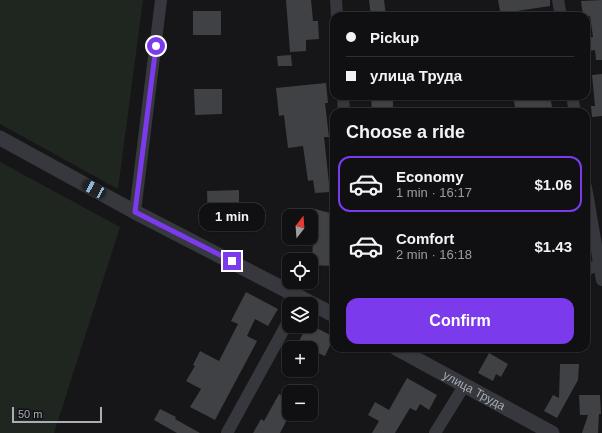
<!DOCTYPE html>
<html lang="en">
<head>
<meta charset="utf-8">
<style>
	body { margin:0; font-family:Helvetica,sans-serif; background:#19191b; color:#f1f3f6; height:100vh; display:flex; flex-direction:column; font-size:15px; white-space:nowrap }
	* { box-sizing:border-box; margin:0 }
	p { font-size:13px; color:#9c9d9f }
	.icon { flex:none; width:22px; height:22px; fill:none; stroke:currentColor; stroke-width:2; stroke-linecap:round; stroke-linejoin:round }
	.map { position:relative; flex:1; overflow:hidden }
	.drawer { position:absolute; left:330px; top:108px; width:260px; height:244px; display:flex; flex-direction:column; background:#101012; border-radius:12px; box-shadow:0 1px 3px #0004,0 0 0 1px #303032 }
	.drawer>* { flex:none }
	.banner { position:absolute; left:330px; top:12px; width:260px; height:88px; border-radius:12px; box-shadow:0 1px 3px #0004,0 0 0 1px #303032; display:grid; align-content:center; height:88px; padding:0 16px; background:#101012 }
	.needle { width:26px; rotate:17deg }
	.buttons { position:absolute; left:282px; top:209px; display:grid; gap:8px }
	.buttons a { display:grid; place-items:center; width:36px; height:36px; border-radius:8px; background:#101012; box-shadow:0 1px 3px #0004,0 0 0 1px #303032; font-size:20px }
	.scale { position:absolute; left:12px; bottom:10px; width:90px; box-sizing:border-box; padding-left:4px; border:2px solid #a8adb8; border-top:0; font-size:11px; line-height:14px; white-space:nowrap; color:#a8adb8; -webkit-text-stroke:3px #111113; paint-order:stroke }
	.end { position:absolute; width:18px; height:18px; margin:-9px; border:5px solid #7c3aed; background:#fff; box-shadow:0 0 0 2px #fff }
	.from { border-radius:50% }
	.bubble { position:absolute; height:28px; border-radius:12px; background:#101012; box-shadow:0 1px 3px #0004,0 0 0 1px #303032; font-size:13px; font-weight:800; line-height:28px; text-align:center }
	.car { position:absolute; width:12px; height:24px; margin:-12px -6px; border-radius:5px; box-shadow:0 0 3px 1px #0007; background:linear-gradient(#222 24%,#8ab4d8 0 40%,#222 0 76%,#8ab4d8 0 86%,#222 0) }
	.banner b { display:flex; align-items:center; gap:14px; height:38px; font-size:15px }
	.banner b+b { border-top:1px solid #303032 }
	.banner i { width:10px; height:10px; background:#f1f3f6 }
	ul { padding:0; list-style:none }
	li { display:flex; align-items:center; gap:12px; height:56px; margin:0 8px 6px; padding:0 8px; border:2px solid transparent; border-radius:12px }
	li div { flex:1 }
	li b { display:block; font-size:15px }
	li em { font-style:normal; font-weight:800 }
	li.selected { border-color:#7c3aed }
	li>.icon { width:36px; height:36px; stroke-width:1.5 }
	h2 { padding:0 16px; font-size:18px; line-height:48px }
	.button { display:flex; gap:8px; margin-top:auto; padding:8px 16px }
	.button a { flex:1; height:46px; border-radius:12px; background:#7c3aed; color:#fff; font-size:16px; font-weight:800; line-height:46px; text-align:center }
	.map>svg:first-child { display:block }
	.green { fill:#1e261f }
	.building { fill:#404145 }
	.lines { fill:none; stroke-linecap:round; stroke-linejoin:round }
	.minor { stroke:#37383d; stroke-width:12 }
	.tertiary { stroke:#37383d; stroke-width:15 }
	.route { stroke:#7c3aed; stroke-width:5 }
	.labels { text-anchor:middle; stroke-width:3.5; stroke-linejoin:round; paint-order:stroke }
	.street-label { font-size:12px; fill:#a8adb8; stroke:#111113 }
</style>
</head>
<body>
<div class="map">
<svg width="602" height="433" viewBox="0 0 602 433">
	<rect width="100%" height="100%" fill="#161618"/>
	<path class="green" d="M0,0H143L118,189L0,124Z
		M0,162L120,227L54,433H0Z"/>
	<path class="building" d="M286,0H311L313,21H318L319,39L306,40V51L290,52Z
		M369,0H384L386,16H371Z
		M498,0H550V6L517,11L518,16H501Z
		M602,0V60H596L595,50L588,51L587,37H593L590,16H583L581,1Z
		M193,11H221V35H193Z
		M291,55L292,66H278L277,56Z
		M602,74V116L592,117L591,106H595L592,75Z
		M326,83L328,103H325L329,137H324L330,192L315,193L313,180L308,181L303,146L288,148L284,115L279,116L276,88Z
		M194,89H222V114L195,115Z
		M371,96H393V112H372Z
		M513,96H550L553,112H516Z
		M239,190V212H224L225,222H208L207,191Z
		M311,208L334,214V227L330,246H334L333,266L312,265L313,238L311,237Z
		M246,292L278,309L268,326L255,319L247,336L257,341L215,420L190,407L201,389L186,381L195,366L193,365L200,351L219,361L238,324L231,321Z
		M307,326H313L334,337L325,356L311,350V348L298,343Z
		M489,353L508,364L501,377L496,374L493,381L478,373Z
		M560,364H579L578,380L557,418L544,411L553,395L559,398Z
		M407,378L437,395L429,410L420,404L416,411L410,408L395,433H372L379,421L368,415L375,402L389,410Z
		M279,394L289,399V416L280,433H253L261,419L264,421Z
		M579,395H600L601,414H599L598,433H582L588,415H580Z
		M160,409L176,417L175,419L200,433H177L154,420Z"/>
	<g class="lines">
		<path class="minor" d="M336,0L337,16
			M558,0L561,16
			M343,96L344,112
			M572,96L575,112
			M586,187L602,280
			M135,212L161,0
			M586,270L602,263
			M227,433L289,320
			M435,433L464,386"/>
		<g class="tertiary">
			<path d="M0,138L135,212L334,315"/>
			<path id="s1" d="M396,348L552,433"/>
		</g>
	</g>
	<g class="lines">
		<path class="route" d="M156,46L135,212L232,261"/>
	</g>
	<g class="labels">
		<g class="street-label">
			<text dy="4" stroke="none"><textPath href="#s1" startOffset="89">улица Труда</textPath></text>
		</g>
	</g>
</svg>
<div class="buttons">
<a><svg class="needle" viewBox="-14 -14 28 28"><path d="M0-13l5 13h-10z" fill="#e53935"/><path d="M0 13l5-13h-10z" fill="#9c9d9f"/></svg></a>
<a><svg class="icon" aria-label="locate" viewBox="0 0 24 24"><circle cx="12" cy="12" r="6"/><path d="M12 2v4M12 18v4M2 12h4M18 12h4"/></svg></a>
<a><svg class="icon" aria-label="layers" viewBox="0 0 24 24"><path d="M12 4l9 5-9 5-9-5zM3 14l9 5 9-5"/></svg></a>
<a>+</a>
<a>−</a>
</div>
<div class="scale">50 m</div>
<i class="end from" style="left:156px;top:46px"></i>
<i class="end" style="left:232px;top:261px"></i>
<div class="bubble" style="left:199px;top:203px;width:66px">1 min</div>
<i class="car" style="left:94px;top:189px;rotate:299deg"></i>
<div class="banner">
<b><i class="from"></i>Pickup</b>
<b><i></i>улица Труда</b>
</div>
<section class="drawer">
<h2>Choose a ride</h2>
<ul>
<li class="selected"><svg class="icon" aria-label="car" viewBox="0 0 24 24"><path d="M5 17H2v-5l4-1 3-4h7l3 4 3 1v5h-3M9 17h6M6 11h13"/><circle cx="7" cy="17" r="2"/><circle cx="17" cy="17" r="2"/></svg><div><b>Economy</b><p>1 min · 16:17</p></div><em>$1.06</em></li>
<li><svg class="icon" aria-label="car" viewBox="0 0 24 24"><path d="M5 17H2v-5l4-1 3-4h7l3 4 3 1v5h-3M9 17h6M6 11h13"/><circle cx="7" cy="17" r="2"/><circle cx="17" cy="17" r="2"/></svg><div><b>Comfort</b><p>2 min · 16:18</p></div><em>$1.43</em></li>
</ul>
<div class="button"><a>Confirm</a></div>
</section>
</div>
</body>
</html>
